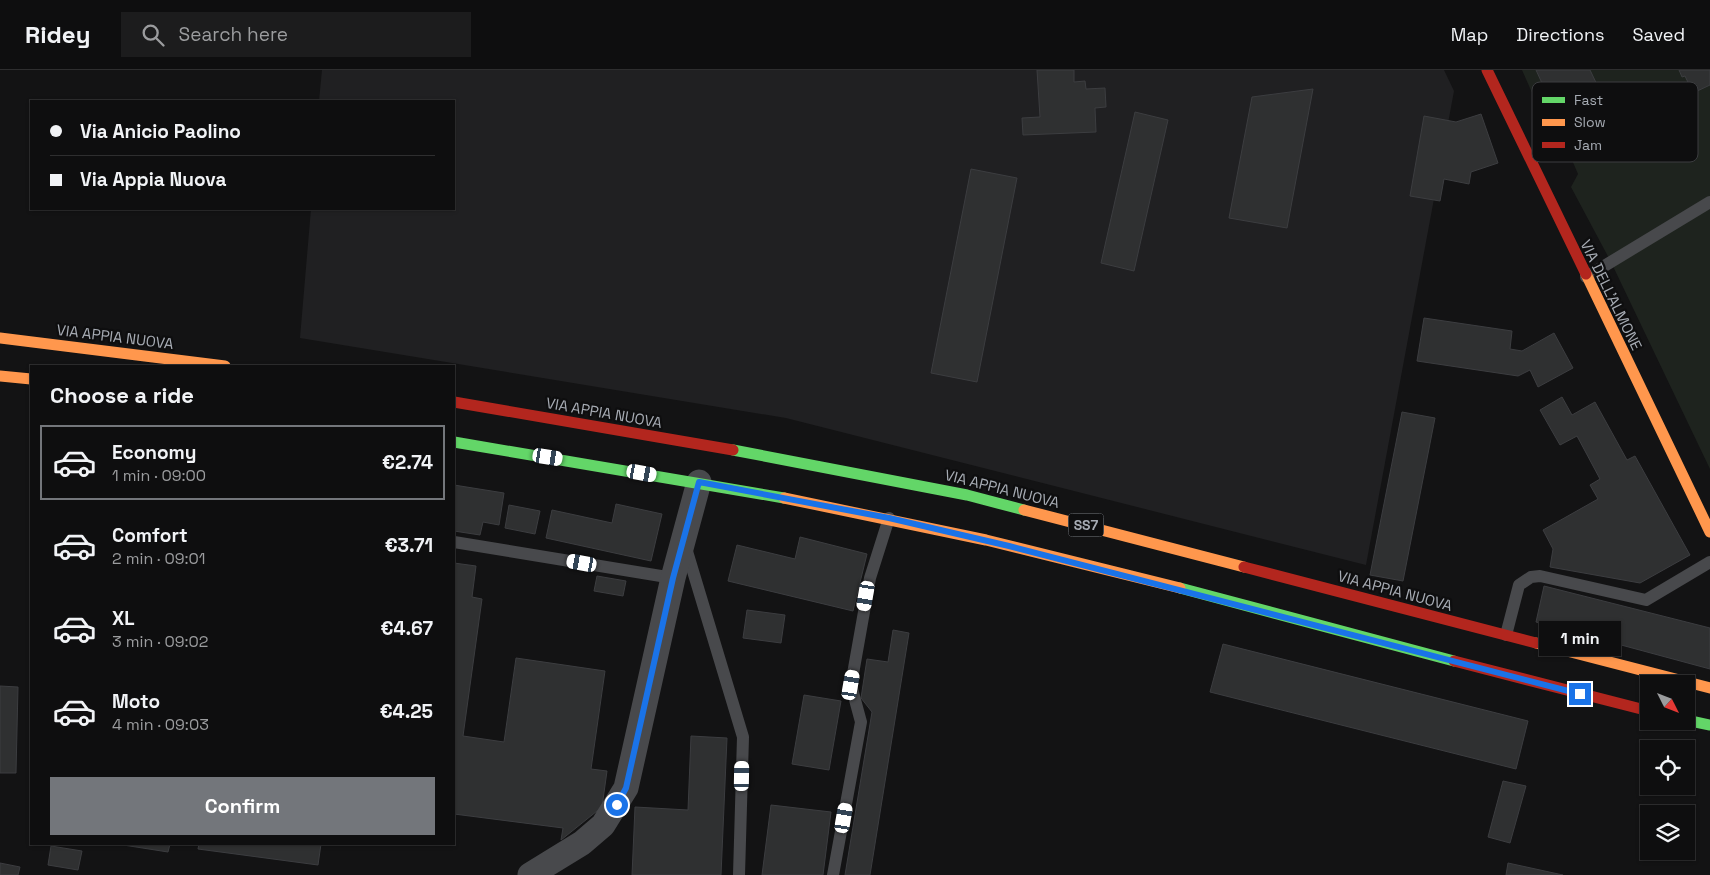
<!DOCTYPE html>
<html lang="en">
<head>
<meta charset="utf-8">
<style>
	body { margin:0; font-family:"Space Grotesk",sans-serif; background:#1c1c1d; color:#f1f3f6; height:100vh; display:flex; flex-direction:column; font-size:19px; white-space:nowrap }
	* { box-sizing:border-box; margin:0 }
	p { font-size:16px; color:#9b9c9e }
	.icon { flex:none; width:28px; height:28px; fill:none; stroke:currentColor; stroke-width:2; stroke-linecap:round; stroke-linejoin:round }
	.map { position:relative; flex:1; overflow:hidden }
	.details { position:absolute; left:30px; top:295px; width:425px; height:480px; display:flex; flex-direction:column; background:#0e0e0f; border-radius:0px; box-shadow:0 1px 4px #0004,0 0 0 1px #2e2e2f }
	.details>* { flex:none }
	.hud { position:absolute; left:30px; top:30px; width:425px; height:110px; border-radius:0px; box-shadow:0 1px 4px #0004,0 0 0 1px #2e2e2f; display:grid; align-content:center; height:110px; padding:0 20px; background:#0e0e0f }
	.needle { width:32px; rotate:132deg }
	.tools { position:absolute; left:1640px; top:605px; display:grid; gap:10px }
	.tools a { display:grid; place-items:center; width:55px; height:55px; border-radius:0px; background:#0e0e0f; box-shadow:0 1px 4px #0004,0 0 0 1px #2e2e2f; font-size:25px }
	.end { position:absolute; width:22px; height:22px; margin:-11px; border:6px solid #1a73e8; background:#fff; box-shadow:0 0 0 2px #fff }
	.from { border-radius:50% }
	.bubble { position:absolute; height:35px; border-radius:0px; background:#0e0e0f; box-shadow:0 1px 4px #0004,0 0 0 1px #2e2e2f; font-size:16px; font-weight:700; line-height:35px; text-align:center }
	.car { position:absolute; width:15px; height:30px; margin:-15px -8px; border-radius:6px; box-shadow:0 0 4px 1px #0007; background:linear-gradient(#fff 24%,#345 0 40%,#fff 0 76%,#345 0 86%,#fff 0) }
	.hud b { display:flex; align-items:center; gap:18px; height:48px; font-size:19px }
	.hud b+b { border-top:1px solid #2e2e2f }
	.hud i { width:12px; height:12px; background:#f1f3f6 }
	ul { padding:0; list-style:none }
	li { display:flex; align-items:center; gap:15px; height:75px; margin:0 10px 8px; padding:0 10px; border:2px solid transparent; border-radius:0px }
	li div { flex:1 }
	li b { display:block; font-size:19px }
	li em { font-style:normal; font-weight:700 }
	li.active { border-color:#73767b }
	li>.icon { width:45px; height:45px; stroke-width:1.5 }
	h2 { padding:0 20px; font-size:22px; line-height:60px }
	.action { display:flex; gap:10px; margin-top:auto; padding:10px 20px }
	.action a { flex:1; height:58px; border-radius:0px; background:#73767b; color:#fff; font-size:20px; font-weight:700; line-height:58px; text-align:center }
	header { display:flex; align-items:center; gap:30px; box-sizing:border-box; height:70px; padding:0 25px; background:#0e0e0f; border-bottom:1px solid #2e2e2f }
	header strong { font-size:24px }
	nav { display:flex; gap:28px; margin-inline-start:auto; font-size:18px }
	.search { width:350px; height:45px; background:#1c1c1d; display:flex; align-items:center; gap:12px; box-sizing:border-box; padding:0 18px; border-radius:0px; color:#9b9c9e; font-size:19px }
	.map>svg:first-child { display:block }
	.built { fill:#202022 }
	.green { fill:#1e231e }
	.building { fill:#2f3031; stroke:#3c3d40 }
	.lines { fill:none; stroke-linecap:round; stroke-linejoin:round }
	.lane { stroke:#48494c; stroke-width:12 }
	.street { stroke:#48494c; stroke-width:25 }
	.fast { stroke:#63d668; stroke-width:11 }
	.slow { stroke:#ff974d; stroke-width:11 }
	.jam { stroke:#b3261e; stroke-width:11 }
	.route { stroke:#1a73e8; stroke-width:6 }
	.labels { text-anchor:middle; stroke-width:4.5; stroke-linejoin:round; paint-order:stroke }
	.shield { fill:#0e0e0f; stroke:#787c82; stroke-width:1 }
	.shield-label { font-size:14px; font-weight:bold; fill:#a6abb3 }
	.street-label { font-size:15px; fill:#a6abb3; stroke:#0e0e0f }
	.key { fill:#0e0e0f; stroke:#3c3d40; stroke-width:1 }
	.key-label { font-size:14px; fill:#a6abb3 }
</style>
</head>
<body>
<header>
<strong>Ridey</strong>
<div class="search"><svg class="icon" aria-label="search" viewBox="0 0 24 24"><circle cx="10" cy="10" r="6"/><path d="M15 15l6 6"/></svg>Search here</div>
<nav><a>Map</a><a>Directions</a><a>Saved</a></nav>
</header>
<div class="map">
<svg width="1710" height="805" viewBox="0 0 1710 805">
	<rect width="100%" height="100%" fill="#131314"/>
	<path class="built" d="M322,0H1444L1454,21L1366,495L786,348L300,268L311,139H454V31H319Z"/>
	<path class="green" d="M1522,0H1710V399L1611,192L1571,117L1578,104L1569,83L1556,77Z"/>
	<path class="building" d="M1037,0H1074V12L1085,11L1086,19L1105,18L1106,37L1095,38L1096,62L1023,65L1022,48L1040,47Z
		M1536,0H1590L1610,42L1597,48L1601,58L1577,69L1572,58L1564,61Z
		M1679,0H1710V15L1693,23L1685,6L1682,7Z
		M1313,19L1287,158L1229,148L1252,27Z
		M1135,42L1168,50L1134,201L1101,193Z
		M1481,44L1498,93L1471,102L1469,114L1444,109L1440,131L1410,126L1424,46L1456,52Z
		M971,99L1017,108L977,312L931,303Z
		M1424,248L1512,261L1510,279L1522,281L1554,263L1573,298L1538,317L1530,300L1518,306L1417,291Z
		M1562,327L1572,345L1595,332L1627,390L1635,386L1690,485L1640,513L1550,497L1553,479L1543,460L1598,429L1590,415L1600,409L1577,366L1560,375L1540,340Z
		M1402,342L1435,348L1403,511L1370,505Z
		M454,415L504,423L499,455L483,452L480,465L454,461Z
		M616,434L662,444L651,491L546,468L552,440L612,453Z
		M509,435L540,441L535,464L505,458Z
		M800,467L867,484L853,541L728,511L737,475L795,489Z
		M454,493L476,496L472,527L482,529L463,666L504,672L516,588L605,601L591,699L607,701L602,737L561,770L563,758L454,744Z
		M597,506L626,511L623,526L594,521Z
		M1544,516L1710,558V599L1536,552Z
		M747,540L785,545L781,573L743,568Z
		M893,560L909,563L870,805H845L872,642L861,628L867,589L888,592Z
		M1223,574L1528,651L1516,699L1210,622Z
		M0,616L18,617L16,703H0Z
		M804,625L841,631L829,700L792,694Z
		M691,666L727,668L721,805H632L635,737L688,740Z
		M1503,711L1526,716L1510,773L1488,767Z
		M771,735L831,742L823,805H762Z
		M117,774H170L168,782Z
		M199,774H321L318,795L198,779Z
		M51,776L82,781L78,800L48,795Z
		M0,793L20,797L18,805H0Z
		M1508,793L1563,805H1506Z"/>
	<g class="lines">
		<path class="lane" d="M1586,207L1710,132
			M454,472L673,508
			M686,478L743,667L739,805
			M1506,565L1519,515L1531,507L1540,506L1646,530L1710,492
			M833,805L861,652L851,615L870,508L889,448"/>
		<path class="street" d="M530,805L582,773L603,755L626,718L673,508L699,412"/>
		<path class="fast" d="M454,372L784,428
			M733,380L967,425L1024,440
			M1180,518L1454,591
			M1686,650L1710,655"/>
		<path class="slow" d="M1586,204L1710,462
			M0,268L225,296
			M0,306L31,309
			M784,428L986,470L1180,518
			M1024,440L1244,497
			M1536,573L1710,618"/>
		<path class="jam" d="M1487,0L1586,204
			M454,332L733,380
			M1244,497L1536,573
			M1454,591L1649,641"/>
	</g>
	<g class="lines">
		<path class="route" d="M617,735L626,718L673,508L699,412L889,448L1009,476L1580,624"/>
	</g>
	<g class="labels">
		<rect class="shield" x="1068.5" y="443.5" width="35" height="23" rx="4"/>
		<g class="shield-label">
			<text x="1086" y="460">SS7</text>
		</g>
		<g class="street-label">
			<text transform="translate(1611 225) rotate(64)" y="5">VIA DELL'ALMONE</text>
			<text transform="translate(115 267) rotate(7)" y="5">VIA APPIA NUOVA</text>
			<text transform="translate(604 343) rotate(10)" y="5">VIA APPIA NUOVA</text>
			<text transform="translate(1002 419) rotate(14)" y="5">VIA APPIA NUOVA</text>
			<text transform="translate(1395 521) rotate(15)" y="5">VIA APPIA NUOVA</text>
		</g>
	</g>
	<rect x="1532" y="12" width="166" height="80" rx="8" class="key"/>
	<rect x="1542" y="27" width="23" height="6" fill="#63d668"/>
	<rect x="1542" y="49" width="23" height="7" fill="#ff974d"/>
	<rect x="1542" y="72" width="23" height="6" fill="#b3261e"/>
	<g class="key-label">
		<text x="1574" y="35">Fast</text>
		<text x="1574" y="57">Slow</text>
		<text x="1574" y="80">Jam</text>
	</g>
</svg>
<div class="tools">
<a><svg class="needle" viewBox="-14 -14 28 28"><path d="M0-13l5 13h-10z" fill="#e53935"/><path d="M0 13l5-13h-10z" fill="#9b9c9e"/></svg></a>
<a><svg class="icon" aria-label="locate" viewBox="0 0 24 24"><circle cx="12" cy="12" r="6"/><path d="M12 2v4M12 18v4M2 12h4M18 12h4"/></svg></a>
<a><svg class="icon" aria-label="layers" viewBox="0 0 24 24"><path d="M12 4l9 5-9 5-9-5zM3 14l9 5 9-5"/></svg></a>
</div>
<i class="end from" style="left:617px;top:735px"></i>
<i class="end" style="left:1580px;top:624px"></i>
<div class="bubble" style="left:1539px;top:551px;width:82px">1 min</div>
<i class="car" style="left:548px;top:387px;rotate:99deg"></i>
<i class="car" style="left:642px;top:403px;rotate:100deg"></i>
<i class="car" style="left:582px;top:493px;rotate:280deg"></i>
<i class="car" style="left:866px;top:526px;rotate:190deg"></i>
<i class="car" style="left:851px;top:615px;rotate:10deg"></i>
<i class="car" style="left:742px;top:706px;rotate:1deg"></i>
<i class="car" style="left:844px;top:748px;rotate:10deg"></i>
<div class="hud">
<b><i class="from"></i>Via Anicio Paolino</b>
<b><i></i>Via Appia Nuova</b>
</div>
<section class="details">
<h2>Choose a ride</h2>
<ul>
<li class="active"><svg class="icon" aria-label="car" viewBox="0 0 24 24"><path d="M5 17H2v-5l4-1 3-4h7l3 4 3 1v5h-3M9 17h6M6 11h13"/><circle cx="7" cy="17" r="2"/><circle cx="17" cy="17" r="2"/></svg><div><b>Economy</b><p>1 min · 09:00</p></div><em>€2.74</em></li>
<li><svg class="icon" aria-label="car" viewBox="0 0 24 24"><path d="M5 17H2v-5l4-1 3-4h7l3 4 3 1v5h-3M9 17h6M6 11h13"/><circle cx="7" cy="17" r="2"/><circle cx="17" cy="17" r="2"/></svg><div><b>Comfort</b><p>2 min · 09:01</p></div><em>€3.71</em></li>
<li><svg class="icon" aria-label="car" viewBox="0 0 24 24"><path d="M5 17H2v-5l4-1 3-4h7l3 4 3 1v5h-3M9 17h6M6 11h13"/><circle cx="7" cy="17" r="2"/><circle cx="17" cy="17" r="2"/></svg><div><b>XL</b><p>3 min · 09:02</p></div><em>€4.67</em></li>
<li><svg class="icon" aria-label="car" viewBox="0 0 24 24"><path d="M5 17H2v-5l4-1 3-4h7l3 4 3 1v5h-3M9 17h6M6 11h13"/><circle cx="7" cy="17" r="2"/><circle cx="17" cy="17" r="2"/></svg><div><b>Moto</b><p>4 min · 09:03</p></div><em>€4.25</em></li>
</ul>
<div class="action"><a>Confirm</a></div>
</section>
</div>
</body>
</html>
